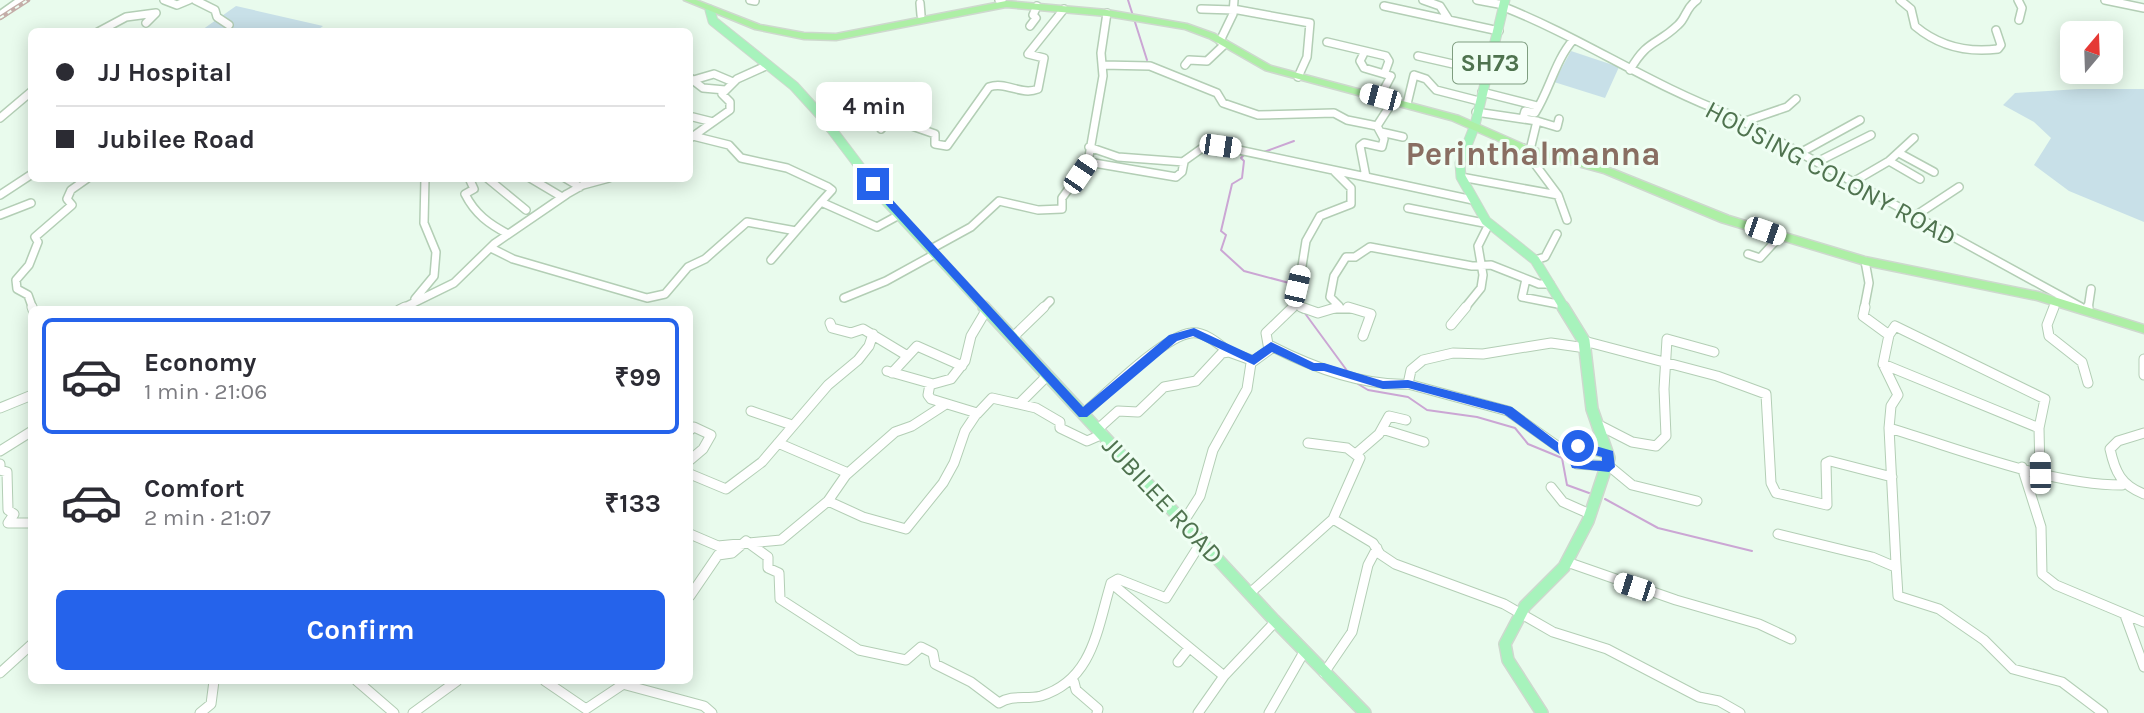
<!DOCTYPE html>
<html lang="en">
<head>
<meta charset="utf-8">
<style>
	body { margin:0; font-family:Karla,sans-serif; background:#f2f2f3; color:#2b2b33; height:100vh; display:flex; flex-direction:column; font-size:26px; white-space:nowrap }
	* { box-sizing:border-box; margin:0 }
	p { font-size:23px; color:#7c7c81 }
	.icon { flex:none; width:38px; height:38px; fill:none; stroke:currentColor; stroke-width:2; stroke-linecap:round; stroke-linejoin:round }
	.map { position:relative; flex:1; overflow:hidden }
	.details { position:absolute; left:28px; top:306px; width:665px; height:378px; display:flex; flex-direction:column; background:#fff; border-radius:10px; box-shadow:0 4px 18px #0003 }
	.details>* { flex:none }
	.banner { position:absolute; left:28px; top:28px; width:665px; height:154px; border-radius:10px; box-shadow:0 4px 18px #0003; display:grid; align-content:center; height:154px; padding:0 28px; background:#fff }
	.needle { width:46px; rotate:19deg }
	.controls { position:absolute; left:2060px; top:21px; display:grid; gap:14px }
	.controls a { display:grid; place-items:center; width:63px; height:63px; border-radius:10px; background:#fff; box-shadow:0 4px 18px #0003; font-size:35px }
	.end { position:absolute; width:32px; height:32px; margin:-16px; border:9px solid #2563eb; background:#fff; box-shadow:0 0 0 4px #fff }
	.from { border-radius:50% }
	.bubble { position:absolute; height:49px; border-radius:10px; background:#fff; box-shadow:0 4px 18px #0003; font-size:23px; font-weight:700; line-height:49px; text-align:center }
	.car { position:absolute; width:21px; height:42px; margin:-21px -10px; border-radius:9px; box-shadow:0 0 5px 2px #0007; background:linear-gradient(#fff 24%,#345 0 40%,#fff 0 76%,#345 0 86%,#fff 0) }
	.banner b { display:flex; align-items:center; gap:24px; height:66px; font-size:26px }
	.banner b+b { border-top:2px solid #e1e1e2 }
	.banner i { width:18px; height:18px; background:#2b2b33 }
	ul { padding:12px 0 0; list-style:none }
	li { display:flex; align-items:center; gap:21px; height:116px; margin:0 14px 10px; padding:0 14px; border:4px solid transparent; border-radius:10px }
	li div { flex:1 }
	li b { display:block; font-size:26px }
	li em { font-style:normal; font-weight:700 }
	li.on { border-color:#2563eb }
	li>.icon { width:63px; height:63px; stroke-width:1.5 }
	.button { display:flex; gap:14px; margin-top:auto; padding:14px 28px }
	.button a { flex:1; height:80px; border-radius:10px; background:#2563eb; color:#fff; font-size:28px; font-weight:700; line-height:80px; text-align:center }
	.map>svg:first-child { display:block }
	.green { fill:#c8e0e8 }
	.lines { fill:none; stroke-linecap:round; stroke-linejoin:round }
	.stream { stroke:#cba6d4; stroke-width:2 }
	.minor-far1-casing { stroke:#b3ceb5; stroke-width:10 }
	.minor-casing { stroke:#b3ceb5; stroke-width:11 }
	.major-far1-casing { stroke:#ced8ce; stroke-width:11 }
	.major-casing { stroke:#ced8ce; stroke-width:14 }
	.highway-casing { stroke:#ced8ce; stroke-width:3 }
	.minor-far1 { stroke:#fff; stroke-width:7 }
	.minor { stroke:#fff; stroke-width:9 }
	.major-far1 { stroke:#a7f3bc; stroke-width:9 }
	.major { stroke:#a7f3bc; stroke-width:11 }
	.highway { fill:#adefa5; fill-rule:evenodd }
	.rail-casing { stroke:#c4ada8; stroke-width:4.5 }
	.rail { stroke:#effef3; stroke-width:2; stroke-dasharray:4.5; stroke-linecap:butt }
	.route { fill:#2563eb }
	.labels { text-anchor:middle; stroke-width:6; stroke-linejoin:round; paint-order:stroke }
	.shield { fill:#effef3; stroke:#7f9d80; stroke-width:2 }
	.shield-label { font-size:24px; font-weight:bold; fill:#4f734f }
	.street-label { font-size:26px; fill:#4f734f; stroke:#effef3 }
	.district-label { font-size:33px; font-weight:bold; fill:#896e62; stroke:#effef3 }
</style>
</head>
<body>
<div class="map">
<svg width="2144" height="713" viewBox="0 0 2144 713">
	<rect width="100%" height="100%" fill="#e9fbed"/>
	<path class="green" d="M236,6L323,26L315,32H199Z
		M1571,51L1619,67L1605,98L1554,82Z
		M2079,89H2144V222L2069,191L2034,165L2051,138L2034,122L2003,105L2015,93Z"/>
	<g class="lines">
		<path class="stream" d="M1128,0L1147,60
			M1264,152L1294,141
			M1245,154L1241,158L1244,161L1242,178L1232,184L1221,231L1226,235L1221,250L1244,271L1293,284L1294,298
			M1304,312L1348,372
			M1358,384L1368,390L1408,397L1427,410L1477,417L1515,428L1528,444L1562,458L1567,485L1589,493
			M1605,499L1658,528L1752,551"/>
		<defs>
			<path id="minor-far1" d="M164,0L177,5L189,0
				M195,0L215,10L217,17L229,25
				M750,0L755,1
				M999,0L1002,1
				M1423,0L1440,6L1449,20
				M1477,0L1504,5
				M1900,0L1911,9L1915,26C1940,47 1967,53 1998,49L2001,45L1996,30
				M2018,0L2022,8L2019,20
				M2105,0L2144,8
				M920,3L921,15
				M1384,6L1499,31
				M1504,7C1582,38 1652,86 1731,115L2081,307
				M1201,9L1234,10
				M1233,9L1310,23L1307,57L1298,77
				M0,15L21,0
				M1030,26L1036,18L1033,15L1037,6
				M98,32L126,17L156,13L146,23
				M1220,41L1233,14L1234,0
				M1327,42L1365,51
				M1418,56L1488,72
				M1102,65L1150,66L1217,93L1223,103L1258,115L1334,113L1347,120L1377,126L1384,139L1382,147L1364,143L1360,146L1366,177L1473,200
				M1185,65L1189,60L1207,61L1225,44
				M1630,70C1648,39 1656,46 1678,25C1687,17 1685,8 1697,0
				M690,78L703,88L725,90
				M690,81L714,74L733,82
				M1482,92L1537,106
				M1380,97L1391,76L1364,68L1360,61L1365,51L1386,56L1389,61L1385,72
				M1407,104L1414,75L1426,79L1436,90L1479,101
				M1476,112L1537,121L1530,150
				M693,117L713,122
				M0,118L32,91
				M1523,118L1525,111L1535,113C1550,89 1555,61 1573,40
				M1537,121L1557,127L1559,119
				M1743,122L1787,107L1796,99
				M1377,126L1393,101
				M830,128L860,108L935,134V144L947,146L989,87C1006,81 1021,96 1038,89L1044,58L1028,54L1064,9
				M881,129L892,117
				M1381,132L1403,137
				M693,136L729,145L741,158L787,168L828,187L832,190L821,202L877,227L899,215
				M692,137L730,110V102L722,94L737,79L768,65
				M1800,153L1860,120
				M1899,153L1934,172
				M1184,161L1205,146H1220L1366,177
				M1889,161L1920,179
				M1088,162L1176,177L1182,172L1184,162L1118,157L1089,147
				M1817,162L1871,135
				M1461,177L1558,195L1523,148
				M469,178L474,189L465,194C475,214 489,224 508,234
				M487,178L526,210
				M530,178L562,197
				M565,178L580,187
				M1853,182L1889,161L1914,138
				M0,195L32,174
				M1558,195L1567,220
				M1408,208L1489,224L1478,246L1483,275L1481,288L1464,309
				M0,215L31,203
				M1915,216L1959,187
				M491,248L513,259L647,298L665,294L688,267L705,259L747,222L796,231L821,202
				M931,249L971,227L999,201L1038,210L1062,209V198L1088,162L1103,76L1101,53L1107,13
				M1748,254L1760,258L1780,236
				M771,260L796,231
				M1535,260L1545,257L1557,234
				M1526,279L1522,297L1563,305
				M844,298L886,281L935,254
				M415,299L434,276L436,252L424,223L425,178
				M1296,304L1304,309
				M1339,306L1330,297L1334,276L1346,257H1355L1370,247L1472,266L1491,265L1539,284H1550
				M33,309L28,295L17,289L16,280L29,265L38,242L35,237L72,205L67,199L71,190L88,178
				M401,309L454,283L494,244L567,194L583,185L609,178
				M1042,309L1050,301
				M1291,309L1296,304L1306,241L1320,216L1351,204V188L1335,172
				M1331,309H1355
				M1864,309L1869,283L1865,261
				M2053,309L2057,301
				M2088,309L2091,289"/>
			<path id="minor" d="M32,307L33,310
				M1301,307L1318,313L1338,307
				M1348,307L1371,314L1363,336
				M1865,307L1863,316L1889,335
				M2054,307L2047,325L2049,336L2082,362L2088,383
				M399,310L405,307
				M2088,310V307
				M830,323L832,328L851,333L863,329L906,355
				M1451,325L1466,307
				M1895,326L2045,399L2039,428L1883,364L1889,335Z
				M1013,337L1044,307
				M1584,341L1717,376L1766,394L1771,483L1776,493L1827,505L1826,463L1830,461L1892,477
				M1271,346C1312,367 1361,386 1408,384L1411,370L1423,360L1453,353L1483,354L1551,343L1586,348
				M2144,359V375
				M1883,364L1898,395L1891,406L1889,428C1960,449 2049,485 2122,485
				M887,371L933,384L951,379L965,361L971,336L987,309
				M892,373L917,346L962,366
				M1408,384L1508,411L1574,458L1577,464L1609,466L1632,485L1697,501
				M1021,402L1048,375
				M0,408L32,395
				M751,411L792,425
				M977,414L992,398L1036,408L1060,422V428L1087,441L1103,434
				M1083,414C1106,394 1164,336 1191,333C1204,331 1219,344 1229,352
				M1597,424L1632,442L1656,446L1666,436L1664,389L1667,339L1714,352
				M2039,428L2040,473
				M1098,429L1118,411L1138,412L1164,387L1196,381L1222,353L1229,352L1254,361
				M1382,429L1424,442
				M690,430L694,427L711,435L703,449L690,460
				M2144,433L2118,441L2110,449C2115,472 2121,485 2144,494
				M1569,439L1576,445L1608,454
				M778,443L848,473
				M0,451L32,431
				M1357,453L1379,434L1389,416L1406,420
				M0,464V470L7,472L8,510L14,514L8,523H32
				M2022,467L2041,527L2042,574L2056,585L2144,622
				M690,474L726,489L762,462L828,385L858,360L869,346L873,334
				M1551,487L1563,502L1590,514
				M828,501L863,517L906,529L943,483L954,463L965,431L977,413L931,399L928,395L930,384
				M1333,519L1373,543L1380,554L1395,564L1504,604L1553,632L1607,649L1699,697L1719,701L1740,713
				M1184,521L1200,496L1213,450L1247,389L1251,363L1269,350L1266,333L1293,307
				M690,534L718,546L781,540L828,501L846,475L895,432L912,426L946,404
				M1778,534L1872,557L1893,566L1896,564L1889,428
				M1567,562L1676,600L1759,624L1791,639
				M1896,564L1898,596L1939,609L1984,640L2013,669L2062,682L2103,713
				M1111,583L1118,579L1166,598L1202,541
				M1250,593L1333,519L1360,458L1347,448L1308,443
				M690,596L718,555L732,553L746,541L768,557V568L779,573L780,599L859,650L906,660L921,647L933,653L935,664L971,682L999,703C1013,694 1026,700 1041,696C1093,680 1097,629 1111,583L1224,676
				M2125,615L2144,667
				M1178,662L1189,648
				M0,673L32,644
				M1324,673L1352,632L1368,565L1377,548
				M357,681L394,713
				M545,681L586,709L628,681
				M1074,682L1076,690L1098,709L1097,713
				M626,685L704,706L712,713
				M200,713L211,704L214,681
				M413,713L457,681
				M1198,713L1224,676L1275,622
				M1269,713L1304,652"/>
			<path id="major-far1" d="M1505,0L1475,125L1460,163L1461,177L1486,221L1535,260L1565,309
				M710,10L713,21L794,86L823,118L885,200L986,309"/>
			<path id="major" d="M984,307L1274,620L1365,713
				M1542,713L1508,660L1505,644L1525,606L1564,567L1588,521L1609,458L1592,409L1584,341L1563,307"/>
			<path id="highway" d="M684,0H696L760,25L804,33L836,34L1006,1L1107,10L1187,24L1215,34L1271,66L1459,116L1527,146L1612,169L1729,216L1865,257L2038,292L2144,325V333L2037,300L1865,265L1721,222L1604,173L1519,150L1451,120L1265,70L1209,38L1185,29L1107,16L1006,7L836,40L804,39L755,29Z"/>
		</defs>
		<use href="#minor-far1" class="minor-far1-casing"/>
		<use href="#minor" class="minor-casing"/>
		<use href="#major-far1" class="major-far1-casing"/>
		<use href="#major" class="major-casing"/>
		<use href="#highway" class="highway-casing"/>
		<use href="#minor-far1" class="minor-far1"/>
		<use href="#minor" class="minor"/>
		<use href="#major-far1" class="major-far1"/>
		<use href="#major" class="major"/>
		<use href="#highway" class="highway"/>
		<defs>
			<path id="rail" d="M0,18L28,0"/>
		</defs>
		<use href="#rail" class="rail-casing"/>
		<use href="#rail" class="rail"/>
	</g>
	<path class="route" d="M869,182H876L1083,407L1169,335L1194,328L1252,355L1271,342L1314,363H1324L1383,381L1408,380L1512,407L1581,460L1602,461V457L1574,449V442L1578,441L1613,451L1615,467L1609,472L1572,468L1569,461L1504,414L1408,388L1383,389L1324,371H1313L1272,352L1254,365L1193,336L1177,341L1087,417H1079L869,186Z"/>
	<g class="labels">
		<rect class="shield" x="1453" y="42.5" width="74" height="41" rx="5"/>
		<g class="shield-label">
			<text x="1490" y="71">SH73</text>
		</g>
		<g class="street-label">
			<text transform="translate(1831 173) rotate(28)" y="9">HOUSING COLONY ROAD</text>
			<text transform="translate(1163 500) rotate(47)" y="9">JUBILEE ROAD</text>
		</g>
		<g class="district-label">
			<text x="1533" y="165">Perinthalmanna</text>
		</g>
	</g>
</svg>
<div class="controls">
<a><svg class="needle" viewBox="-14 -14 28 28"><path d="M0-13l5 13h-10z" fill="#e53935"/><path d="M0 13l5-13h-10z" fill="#7c7c81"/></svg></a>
</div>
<i class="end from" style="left:1578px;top:446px"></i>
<i class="end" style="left:873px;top:184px"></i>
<div class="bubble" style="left:816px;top:82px;width:116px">4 min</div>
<i class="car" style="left:1380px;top:97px;rotate:285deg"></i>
<i class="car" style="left:1220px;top:146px;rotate:98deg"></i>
<i class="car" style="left:1080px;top:174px;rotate:34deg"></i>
<i class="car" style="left:1765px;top:231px;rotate:109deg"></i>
<i class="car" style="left:1297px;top:286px;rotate:13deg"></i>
<i class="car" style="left:2040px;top:473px;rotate:359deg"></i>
<i class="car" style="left:1634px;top:587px;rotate:288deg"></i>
<div class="banner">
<b><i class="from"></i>JJ Hospital</b>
<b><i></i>Jubilee Road</b>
</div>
<section class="details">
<ul>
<li class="on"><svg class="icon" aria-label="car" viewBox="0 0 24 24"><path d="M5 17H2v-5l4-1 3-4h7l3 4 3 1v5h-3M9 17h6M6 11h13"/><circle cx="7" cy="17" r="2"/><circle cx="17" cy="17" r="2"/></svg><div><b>Economy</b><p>1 min · 21:06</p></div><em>₹99</em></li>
<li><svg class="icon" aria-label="car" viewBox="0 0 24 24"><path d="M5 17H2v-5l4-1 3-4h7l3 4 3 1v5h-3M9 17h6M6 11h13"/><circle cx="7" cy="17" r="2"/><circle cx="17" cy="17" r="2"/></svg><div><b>Comfort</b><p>2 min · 21:07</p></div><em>₹133</em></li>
</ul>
<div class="button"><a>Confirm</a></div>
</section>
</div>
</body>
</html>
